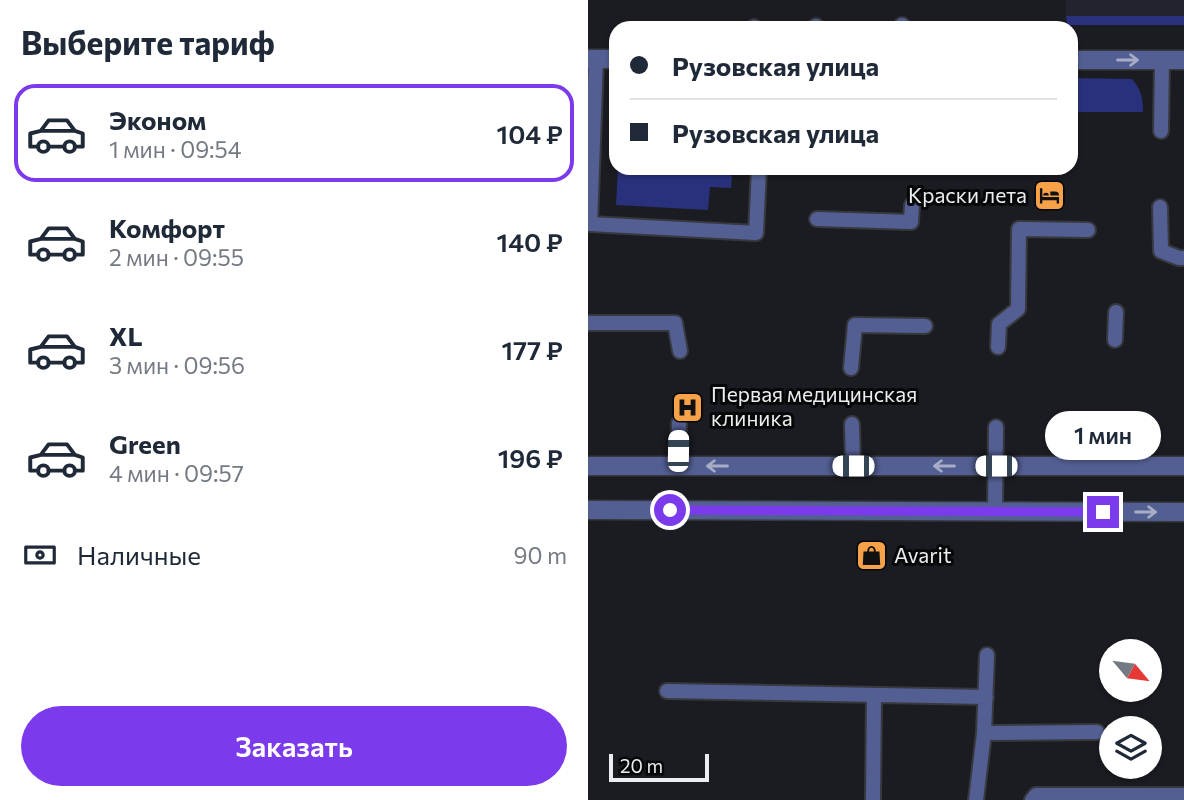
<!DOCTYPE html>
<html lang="ru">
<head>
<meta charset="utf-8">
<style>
	body { margin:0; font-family:Commissioner,sans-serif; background:#f6f6f7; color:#1f2937; height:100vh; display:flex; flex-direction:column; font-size:26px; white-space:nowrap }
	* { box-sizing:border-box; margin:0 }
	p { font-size:23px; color:#747a83 }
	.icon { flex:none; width:38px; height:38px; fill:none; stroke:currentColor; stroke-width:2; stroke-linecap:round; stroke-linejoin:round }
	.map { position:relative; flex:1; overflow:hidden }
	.drawer { display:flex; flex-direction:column; background:#fff; width:588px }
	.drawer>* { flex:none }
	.hud { position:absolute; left:21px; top:21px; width:469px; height:154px; border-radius:21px; box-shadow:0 2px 5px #0004; display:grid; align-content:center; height:154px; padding:0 21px; background:#fff }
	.needle { width:46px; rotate:119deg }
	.tools { position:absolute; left:511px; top:639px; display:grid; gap:14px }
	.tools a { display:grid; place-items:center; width:63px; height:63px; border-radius:50%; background:#fff; box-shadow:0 2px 5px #0004; font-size:35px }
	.scale { position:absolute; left:21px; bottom:18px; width:100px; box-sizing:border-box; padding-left:7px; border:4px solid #ecedf0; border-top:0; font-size:19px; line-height:24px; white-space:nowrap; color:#ecedf0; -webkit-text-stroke:5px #060708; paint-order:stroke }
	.end { position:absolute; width:32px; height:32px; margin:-16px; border:9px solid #7c3aed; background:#fff; box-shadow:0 0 0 4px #fff }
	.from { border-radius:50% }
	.bubble { position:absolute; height:49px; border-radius:24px; background:#fff; box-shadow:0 2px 5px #0004; font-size:23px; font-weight:600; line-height:49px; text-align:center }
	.car { position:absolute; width:21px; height:42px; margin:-21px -10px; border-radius:9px; box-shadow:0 0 5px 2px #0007; background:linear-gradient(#fff 24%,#345 0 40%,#fff 0 76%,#345 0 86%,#fff 0) }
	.hud b { display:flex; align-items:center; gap:24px; height:66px; font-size:26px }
	.hud b+b { border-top:2px solid #e0e1e3 }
	.hud i { width:18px; height:18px; background:#1f2937 }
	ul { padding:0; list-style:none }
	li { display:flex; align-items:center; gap:21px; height:98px; margin:0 14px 10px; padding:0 7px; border:4px solid transparent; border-radius:21px }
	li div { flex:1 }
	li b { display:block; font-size:26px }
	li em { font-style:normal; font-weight:600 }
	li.current { border-color:#7c3aed }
	li>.icon { width:63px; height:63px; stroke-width:1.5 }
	h2 { padding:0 21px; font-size:32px; line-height:84px }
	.pay { display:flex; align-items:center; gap:18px; height:77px; padding:0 21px; font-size:26px }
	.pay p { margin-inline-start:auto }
	.button { display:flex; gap:14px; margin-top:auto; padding:14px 21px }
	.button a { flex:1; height:80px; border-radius:42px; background:#7c3aed; color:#fff; font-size:28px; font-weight:600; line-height:80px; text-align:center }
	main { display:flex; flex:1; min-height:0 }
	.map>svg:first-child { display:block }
	.built { fill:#21242e }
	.green { fill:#29317c }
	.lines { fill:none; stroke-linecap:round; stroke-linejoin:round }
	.service-casing { stroke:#37393e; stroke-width:18 }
	.minor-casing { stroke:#37393e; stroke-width:21 }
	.tertiary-casing { stroke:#37393e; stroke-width:21 }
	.service { stroke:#535f93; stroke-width:14 }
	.minor { stroke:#535f93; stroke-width:18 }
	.tertiary { stroke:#535f93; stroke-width:18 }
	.oneway { stroke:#a7adc6 }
	.route { stroke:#7c3aed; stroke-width:9 }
	.labels { text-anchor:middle; stroke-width:6; stroke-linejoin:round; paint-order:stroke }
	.poi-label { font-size:21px; fill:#ecedf0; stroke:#060708; text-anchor:start }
</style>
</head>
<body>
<main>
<section class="drawer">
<h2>Выберите тариф</h2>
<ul>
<li class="current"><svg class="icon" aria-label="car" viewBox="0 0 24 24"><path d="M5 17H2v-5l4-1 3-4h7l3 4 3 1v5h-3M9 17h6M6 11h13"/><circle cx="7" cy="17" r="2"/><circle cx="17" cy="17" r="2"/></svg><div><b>Эконом</b><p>1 мин · 09:54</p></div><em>104 ₽</em></li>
<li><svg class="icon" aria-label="car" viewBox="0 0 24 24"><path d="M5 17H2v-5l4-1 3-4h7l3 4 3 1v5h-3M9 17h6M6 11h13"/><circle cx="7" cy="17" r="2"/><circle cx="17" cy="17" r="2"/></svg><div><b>Комфорт</b><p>2 мин · 09:55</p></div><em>140 ₽</em></li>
<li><svg class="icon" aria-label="car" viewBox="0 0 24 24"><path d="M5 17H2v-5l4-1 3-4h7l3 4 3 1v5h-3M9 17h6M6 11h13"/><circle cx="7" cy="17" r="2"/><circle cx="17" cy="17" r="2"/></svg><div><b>XL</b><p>3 мин · 09:56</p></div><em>177 ₽</em></li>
<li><svg class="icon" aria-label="car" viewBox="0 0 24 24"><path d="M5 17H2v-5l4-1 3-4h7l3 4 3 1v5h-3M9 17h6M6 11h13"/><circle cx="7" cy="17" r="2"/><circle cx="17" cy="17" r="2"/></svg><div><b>Green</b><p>4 мин · 09:57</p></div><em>196 ₽</em></li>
</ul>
<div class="pay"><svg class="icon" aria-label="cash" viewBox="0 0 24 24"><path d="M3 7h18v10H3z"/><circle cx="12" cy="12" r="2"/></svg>Наличные<p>90 m</p></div>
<div class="button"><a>Заказать</a></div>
</section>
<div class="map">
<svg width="596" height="800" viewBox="0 0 596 800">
	<rect width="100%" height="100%" fill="#1a1c21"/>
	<path class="built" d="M478,0H596V16H478Z"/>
	<path class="green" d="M478,16H596V25H479Z
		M483,78L544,79C553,89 555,98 555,112H483Z
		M30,168H138L144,177L143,188L122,187L120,210L28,205Z"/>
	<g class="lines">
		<defs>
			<path id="service" d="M314,25V28
				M228,26V28
				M166,27V28
				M8,59L2,224L168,233L171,168
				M573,131L574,60
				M572,207L573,251L591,258H596
				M229,219L323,222L324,205
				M0,323H87L92,351
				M527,340L528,312
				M410,347L411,324L430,309L431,229L500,230
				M263,368L267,325L337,326
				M264,424L265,466
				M523,465L524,428
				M90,466L91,423
				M407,511L408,427
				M79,691L398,697
				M396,733L509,732
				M285,798L286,695
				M388,800L396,733L399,655
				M444,800L448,795H596"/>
			<path id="minor" d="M0,59H28
				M483,60H596"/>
			<path id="tertiary" d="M0,466H596
				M0,510L596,512"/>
		</defs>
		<use href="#service" class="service-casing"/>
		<use href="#minor" class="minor-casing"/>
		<use href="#tertiary" class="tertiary-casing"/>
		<use href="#service" class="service"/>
		<use href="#minor" class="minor"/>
		<use href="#tertiary" class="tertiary"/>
	</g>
	<defs><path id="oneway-shaft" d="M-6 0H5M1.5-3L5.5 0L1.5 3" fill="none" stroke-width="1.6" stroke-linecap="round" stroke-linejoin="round" transform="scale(1.75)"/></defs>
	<g class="oneway">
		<use href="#oneway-shaft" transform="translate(540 60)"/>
		<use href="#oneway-shaft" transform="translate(129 466) rotate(180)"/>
		<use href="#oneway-shaft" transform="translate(356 466) rotate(180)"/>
		<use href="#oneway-shaft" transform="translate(558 512)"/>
	</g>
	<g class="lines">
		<path class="route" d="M82,510L515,512"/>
	</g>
	<defs>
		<symbol id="hotel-square" viewBox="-11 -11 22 22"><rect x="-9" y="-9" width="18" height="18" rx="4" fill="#f7a149" stroke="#060708"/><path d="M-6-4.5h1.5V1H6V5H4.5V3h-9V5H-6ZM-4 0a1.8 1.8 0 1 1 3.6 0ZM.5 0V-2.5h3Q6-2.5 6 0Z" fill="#111"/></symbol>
		<symbol id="hospital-square" viewBox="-11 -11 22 22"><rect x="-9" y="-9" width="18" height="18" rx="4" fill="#f7a149" stroke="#060708"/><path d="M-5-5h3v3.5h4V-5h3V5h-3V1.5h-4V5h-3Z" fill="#111"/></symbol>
		<symbol id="shop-square" viewBox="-11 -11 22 22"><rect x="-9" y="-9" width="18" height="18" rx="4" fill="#f7a149" stroke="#060708"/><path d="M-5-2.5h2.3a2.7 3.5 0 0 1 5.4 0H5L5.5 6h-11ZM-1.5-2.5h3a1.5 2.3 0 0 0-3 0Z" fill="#111"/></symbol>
	</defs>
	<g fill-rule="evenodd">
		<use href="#hotel-square" x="444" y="178" width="35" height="35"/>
		<use href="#hospital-square" x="82" y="390" width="35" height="35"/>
		<use href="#shop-square" x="266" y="538" width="35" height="35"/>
	</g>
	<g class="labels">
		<g class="poi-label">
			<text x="439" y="203" text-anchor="end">Краски лета</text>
			<text x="123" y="402">Первая медицинская<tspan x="123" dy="24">клиника</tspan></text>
			<text x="306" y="563">Avarit</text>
		</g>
	</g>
</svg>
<div class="tools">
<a><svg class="needle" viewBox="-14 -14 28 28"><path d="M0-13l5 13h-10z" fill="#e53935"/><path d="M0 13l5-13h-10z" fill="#747a83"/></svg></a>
<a><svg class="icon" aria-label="layers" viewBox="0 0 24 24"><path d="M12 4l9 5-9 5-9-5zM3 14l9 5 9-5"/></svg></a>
</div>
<div class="scale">20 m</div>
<i class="end from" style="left:82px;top:510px"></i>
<i class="end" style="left:515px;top:512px"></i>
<div class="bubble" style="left:457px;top:411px;width:116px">1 мин</div>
<i class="car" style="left:90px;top:451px;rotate:1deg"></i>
<i class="car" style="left:265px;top:466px;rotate:270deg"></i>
<i class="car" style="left:408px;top:466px;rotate:270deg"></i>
<div class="hud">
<b><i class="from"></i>Рузовская улица</b>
<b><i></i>Рузовская улица</b>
</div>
</div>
</main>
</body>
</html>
